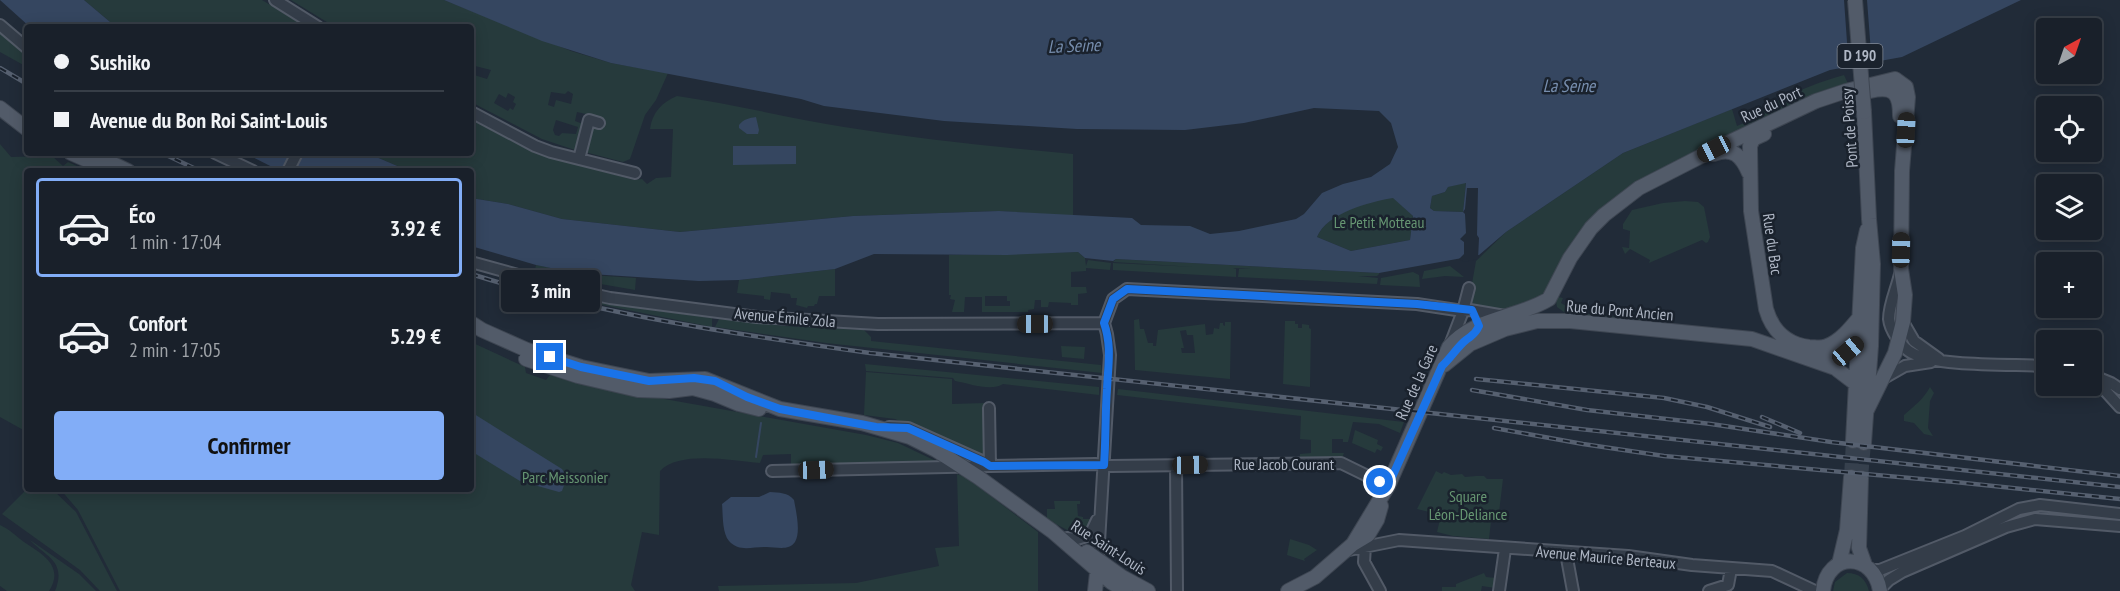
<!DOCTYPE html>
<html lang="fr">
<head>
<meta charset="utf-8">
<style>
	body { margin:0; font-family:"PT Sans Narrow",sans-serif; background:#222832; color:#f1f3f6; height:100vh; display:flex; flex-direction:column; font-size:22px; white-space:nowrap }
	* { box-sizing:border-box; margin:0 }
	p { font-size:20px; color:#9fa3a8 }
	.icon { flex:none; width:33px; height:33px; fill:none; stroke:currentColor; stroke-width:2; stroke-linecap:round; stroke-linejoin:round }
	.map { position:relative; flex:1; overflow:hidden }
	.details { position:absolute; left:24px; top:168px; width:450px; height:324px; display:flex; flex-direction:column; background:#19202a; border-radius:6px; box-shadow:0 3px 15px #0003,0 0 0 2px #373e47 }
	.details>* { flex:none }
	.top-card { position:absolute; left:24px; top:24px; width:450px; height:132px; border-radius:6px; box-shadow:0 3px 15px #0003,0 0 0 2px #373e47; display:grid; align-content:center; height:132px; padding:0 30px; background:#19202a }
	.needle { width:39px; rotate:40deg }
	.buttons { position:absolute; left:2036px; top:18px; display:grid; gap:12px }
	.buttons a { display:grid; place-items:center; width:66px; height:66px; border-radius:6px; background:#19202a; box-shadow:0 3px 15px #0003,0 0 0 2px #373e47; font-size:30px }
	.end { position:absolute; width:27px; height:27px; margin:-14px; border:8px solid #1a73e8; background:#fff; box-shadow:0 0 0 3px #fff }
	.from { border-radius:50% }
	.bubble { position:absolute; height:42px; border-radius:6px; background:#19202a; box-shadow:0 3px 15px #0003,0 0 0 2px #373e47; font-size:20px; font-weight:700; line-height:42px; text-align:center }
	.car { position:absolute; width:18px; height:36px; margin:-18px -9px; border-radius:8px; box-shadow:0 0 4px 2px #0007; background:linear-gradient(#222 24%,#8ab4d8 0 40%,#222 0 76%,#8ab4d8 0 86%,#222 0) }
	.top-card b { display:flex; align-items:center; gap:21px; height:57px; font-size:22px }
	.top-card b+b { border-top:2px solid #373e47 }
	.top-card i { width:15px; height:15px; background:#f1f3f6 }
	ul { padding:10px 0 0; list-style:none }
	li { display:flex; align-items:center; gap:18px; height:99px; margin:0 12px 9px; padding:0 18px; border:3px solid transparent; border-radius:6px }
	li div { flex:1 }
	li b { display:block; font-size:22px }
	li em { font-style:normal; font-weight:700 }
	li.selected { border-color:#82adf7 }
	li>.icon { width:54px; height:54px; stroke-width:1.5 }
	.primary-button { display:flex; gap:12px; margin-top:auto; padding:12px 30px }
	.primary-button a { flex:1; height:69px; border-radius:6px; background:#82adf7; color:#111; font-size:24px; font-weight:700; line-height:69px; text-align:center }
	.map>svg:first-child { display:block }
	.green { fill:#263a3c; fill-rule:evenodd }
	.water { fill:#354660; fill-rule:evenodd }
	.pier { fill:#212b38 }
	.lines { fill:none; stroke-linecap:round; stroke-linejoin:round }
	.stream { stroke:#354660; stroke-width:2 }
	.major-tunnel { stroke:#36404d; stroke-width:14; stroke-dasharray:14 7; stroke-linecap:butt }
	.minor-casing { stroke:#525a67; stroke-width:14 }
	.major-casing { stroke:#3e4652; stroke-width:16 }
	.minor { stroke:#343d49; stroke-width:10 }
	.major { stroke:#525b69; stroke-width:14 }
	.rail-casing { stroke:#566070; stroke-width:4.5 }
	.rail { stroke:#1a222d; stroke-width:2; stroke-dasharray:7; stroke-linecap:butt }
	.major-bridge-casing { stroke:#3e4652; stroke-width:16; stroke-linecap:butt }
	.major-bridge { stroke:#525b69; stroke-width:14 }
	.route { stroke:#1a73e8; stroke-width:8 }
	.labels { text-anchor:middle; stroke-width:5; stroke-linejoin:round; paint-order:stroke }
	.shield { fill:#1a222d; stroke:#828a97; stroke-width:1.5 }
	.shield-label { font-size:15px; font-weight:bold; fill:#afb7c5 }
	.street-label { font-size:16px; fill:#afb7c5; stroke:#1a222d }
	.park-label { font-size:16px; fill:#669672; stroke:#1a222d }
	.water-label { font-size:18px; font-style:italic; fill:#778eae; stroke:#1a222d }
</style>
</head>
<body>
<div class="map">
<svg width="2120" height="591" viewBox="0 0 2120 591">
	<rect width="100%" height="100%" fill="#212b38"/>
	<path class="green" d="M84,0H262L306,27H116Z
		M291,0H444L571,51L611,63L668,73L656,100L645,115L630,159L623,162L585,152L592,126L601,128L603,118L577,112L575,121L583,124L575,150L542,139L471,102V74L487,79L491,70L471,65V27H335ZM568,91L573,94L571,104L556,100L554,107L548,105L551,92L565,94ZM508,93L515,97L513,102L516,104L513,110L510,108L508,111L494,103L499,94L506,98ZM556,120L578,127L576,134L562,133L559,136L555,135L553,130Z
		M0,28L27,51V67L0,52Z
		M1844,75L1849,86L1660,170L1628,187L1598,214L1545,297L1511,313L1468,306L1476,261L1506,232L1623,153L1732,109L1737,126L1755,118L1751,115C1781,98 1811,84 1844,75Z
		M677,96C733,104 788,118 844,127C920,139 996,147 1073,154V216L999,211L853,216L680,232L562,219L508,204L471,198V171H409L367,153H471V120L535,153L634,180L642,179L647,184L656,178L671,177L673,129H650C652,113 662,102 677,96Z
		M0,144L11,157L52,156L63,166L68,162L88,171H27V432L0,417Z
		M1466,182L1463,212L1434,211L1430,208L1432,196L1445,192L1448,187Z
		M1393,197L1413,216L1410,240L1351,251L1317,237C1329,211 1367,202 1393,197Z
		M1685,201L1698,202L1704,207L1710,237L1708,242L1706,243L1702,240L1649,263L1650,260L1630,249L1625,254L1622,247L1629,248L1630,231L1623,229V224L1632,210L1663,203Z
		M1078,252L1085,258L1086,266L1088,260L1111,263L1110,270L1086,268V271L1071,272V287H1086L1087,293L1078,294V305H1071V303L1049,302L1048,307H1041V300H1035L1034,309L1028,310V312H982V297H965L964,312H952L955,300L950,299L951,295H949V255ZM985,296H1007V301H1010V306H985Z
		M1116,259L1379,273V274L1377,276H1358L1378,278L1377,284L1238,277L1239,269H1251L1233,268L1236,269V277L1113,270V263L1195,267L1113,262Z
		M536,265L590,275L636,278L635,290L572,279L535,270Z
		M1450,266L1464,277L1445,276L1422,279L1424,271Z
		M835,269V296H819L817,304H815L814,306H808L807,308L796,305L797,298H791L790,294L771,292L770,300L764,299V296L737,293L739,280Z
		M1413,272L1419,275L1420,287L1380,285L1381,278Z
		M537,285L623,306L712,318V327L588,302L536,289Z
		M1558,297L1563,298L1561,303L1578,313L1629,318L1630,311L1640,318V321L1632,319L1631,323L1568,315L1557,307L1556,301Z
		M719,319L784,326L864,330L871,337V341L1101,365L1102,373L826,343L715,327Z
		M1139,319L1140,329H1144L1148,343H1153V346H1156L1158,330L1205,324L1206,335L1213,334L1214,328L1219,329L1220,323H1223V325L1225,326V322H1231L1230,379L1135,370L1134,320ZM1186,330L1187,335H1193L1195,353H1182L1181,348H1184L1180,331Z
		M1285,321H1295V324H1298V328H1302V324L1309,325V328L1311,329L1310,387L1283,384Z
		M471,342L525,367L526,373L546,380L550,375L614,390L866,435L898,443L938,462L791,466V454L763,455L760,463C733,461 680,450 660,471L659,535L642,532L631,585L635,591H120L78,510L60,489H471Z
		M1061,346L1085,347L1084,359L1062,357Z
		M865,364L1099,387V395L1003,384C991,392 968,383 955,381L953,378L866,371Z
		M866,372L952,379V404L985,403L984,458L895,419L864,415Z
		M1930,387L1934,393L1930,401L1928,428L1933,436L1924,434L1914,423L1904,421V415C1914,406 1923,400 1930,387Z
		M1118,389L1404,422L1400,433L1379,424L1353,422L1348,442H1343V439H1332V453H1344L1342,458H1300V454L1311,453V440L1300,439L1301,416L1117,395Z
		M1355,430L1378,440L1377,444L1383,447L1381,451L1377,449L1375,453L1352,443Z
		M1436,471L1442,474L1444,472L1451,475L1462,474L1465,477L1476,476H1484L1487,479H1503L1498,521H1491L1489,539L1453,536L1437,532L1441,515L1417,509Z
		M957,474L967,478L1038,532V591H719L718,586L856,583L939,566L935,548L959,546Z
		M52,489L76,512L117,591H100L80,570L2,514L26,490Z
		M1054,501H1080V504H1077L1078,516L1083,517V519H1092C1091,523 1090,526 1088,529C1078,540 1056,524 1047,518V509H1055Z
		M0,525C9,529 16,536 24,542C42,554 65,566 49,591H7L0,586Z
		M1290,539L1309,545L1317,550L1304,559L1305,561L1287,555Z
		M30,540L79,574L96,591H55C67,561 46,557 30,540Z
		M1484,573L1486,577L1496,578L1495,588L1482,586L1481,591H1442V587H1456V584Z
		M1847,573C1859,573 1866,579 1869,591H1833L1835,582Z"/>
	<path class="water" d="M0,0H84L116,27H30Z
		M444,0H2021L1902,57L1830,70L1623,153L1506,232L1479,255L1379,273L1116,259L1113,261L1085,258L1078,252L1007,255L874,254L835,269L739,280L699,281L575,273L536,265L471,246V198L508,204L562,219L680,232L853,216L999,211L1132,218L1141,225L1190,226L1210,234L1239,231L1296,219L1304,214L1322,193L1343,184L1371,177L1390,164L1398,147L1391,123L1379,111L1314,108L1244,123L1185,130L1077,129L944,121L824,106L801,99L611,63L542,41ZM1466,183L1463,212L1434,211L1430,208L1432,196L1445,192L1448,187ZM1393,198L1413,216L1410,240L1351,251L1317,237C1327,213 1369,202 1393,198Z
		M756,117L759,130L758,134H747L739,128V125C744,119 749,118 756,117Z
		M796,146V164L733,165V146Z
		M245,153H367L409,171H280Z
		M471,412L562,469L567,477L562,491L559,492L520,481L471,451Z
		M770,492C779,493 788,492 794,500C796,511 801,532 795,542C788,552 774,546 764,547C751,547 739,552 729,541C722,533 723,514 722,504L731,497H759Z"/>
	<path class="pier" d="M1844,0H1867L1872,66L1849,70Z
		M1467,188H1478L1477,235L1479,238L1478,259L1464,262L1459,259L1464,254V242L1460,239L1466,233L1465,214L1463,212L1465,209Z"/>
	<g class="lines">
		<path class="stream" d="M756,457L761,423"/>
		<path class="major-tunnel" d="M1851,477L1853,441
			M1861,478L1864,443"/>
		<defs>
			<path id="minor" d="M275,0L318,27
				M0,25L27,48
				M471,112L535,146L551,152L635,173
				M215,153L253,171
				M579,159L589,120L599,123
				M288,171L297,153
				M471,262L569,289L610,298L757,317L878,324L1104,323
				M1900,274C1897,288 1889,304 1889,319C1890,330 1902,348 1912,353C1936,367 2015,364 2046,366
				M1903,322L1914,341L1939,359
				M1104,323L1113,299L1127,289L1417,304L1463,311L1470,310L1505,316
				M1450,345L1463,311L1469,288
				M2091,375L2120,407
				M2094,376L2111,383L2120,389
				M1884,378L1905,366L1931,362
				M889,427L908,428L984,462L990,466L1095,464L1111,466L1341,463L1388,486
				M1176,465L1177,591
				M772,471L990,466L989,408
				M1067,538L1077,539L1090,535L1097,520
				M1365,546L1364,562L1380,591
				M1349,550L1399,540L1628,556L1692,565L1772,571L1815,591
				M1566,553L1573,591
				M1098,559L1110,355L1107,334L1104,323
				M1870,570H1880L1965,536L2019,509L2040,505L2120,514
				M1880,589L1889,580L1902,572L2006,527L2035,519L2120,526
				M1499,591L1505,549
				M1709,591L1728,585L1731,569"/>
			<path id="major" d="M1870,91C1893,86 1900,92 1900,116
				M0,108L27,129
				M1764,134L1753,139L1750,146L1751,211L1766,309C1772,330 1786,344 1809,347C1815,347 1821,349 1827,346C1840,341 1850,329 1859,318
				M71,153L112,171
				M1714,154C1733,146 1742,157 1749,173
				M105,160L128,171
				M471,323L482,330L527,350L581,367L649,381L705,379L780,409L862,423L910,437L936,450L978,477L1052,531L1111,582L1125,591
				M526,359L578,376L638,390L669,391L693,388L715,394L739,404L759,409
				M1817,359L1839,356L1861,340
				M1444,365L1470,344L1505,329L1537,321H1570L1752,339L1835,368L1856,384
				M1853,441L1863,248L1867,230
				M1864,443L1871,346L1873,264L1869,219L1864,112
				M1861,478L1859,548L1865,565
				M1353,544L1388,486L1449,347C1473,318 1518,318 1549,299L1570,258L1591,228L1604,215L1639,188L1715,149L1816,101L1846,91L1895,79L1906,87L1908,97L1902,171L1901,269L1905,295L1903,322L1895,353L1866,412
				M1087,552L1122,577L1148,591
				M1839,564L1847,530L1851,477
				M1095,591L1098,564
				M1288,591L1315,577L1353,544L1368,535L1377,520L1381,506
				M1823,591C1827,551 1874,552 1880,591"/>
		</defs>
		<use href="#minor" class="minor-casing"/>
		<use href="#major" class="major-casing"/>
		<use href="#minor" class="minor"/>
		<use href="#major" class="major"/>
		<defs>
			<path id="rail" d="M0,68L27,84
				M162,153L200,171
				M471,274C601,315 735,334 870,353L2120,487
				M1476,379L1664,398L1707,407L1770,427
				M1472,390L1587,410L1711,424L1831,442L2120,476
				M1762,417L1800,433
				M1494,428L1583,444L1664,456L1955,482L2120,499"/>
		</defs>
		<use href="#rail" class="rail-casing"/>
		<use href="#rail" class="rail"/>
		<defs>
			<path id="major-bridge" d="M1855,0L1864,112"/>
		</defs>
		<use href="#major-bridge" class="major-bridge-casing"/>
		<use href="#major-bridge" class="major-bridge"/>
	</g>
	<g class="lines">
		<path class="route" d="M550,357L581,367L649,381L694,378L715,381L747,397L780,409L876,427L908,428L984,462L990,466L1104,465C1106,440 1105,414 1107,389C1108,366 1112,346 1104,323L1113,299L1127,289L1417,304L1472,310L1479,326C1475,335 1472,335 1466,340C1458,346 1451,358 1442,366L1388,486L1380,482"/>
	</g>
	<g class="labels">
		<rect class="shield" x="1837.5" y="44" width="45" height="24" rx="4.5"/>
		<g class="shield-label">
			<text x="1860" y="61">D 190</text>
		</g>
		<g class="street-label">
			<text transform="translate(1771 104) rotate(-25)" y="6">Rue du Port</text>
			<text transform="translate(1849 128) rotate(-94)" y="6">Pont de Poissy</text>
			<text transform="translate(1773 244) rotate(82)" y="6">Rue du Bac</text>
			<text transform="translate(1620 310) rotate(5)" y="6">Rue du Pont Ancien</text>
			<text transform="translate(785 317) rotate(5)" y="6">Avenue Émile Zola</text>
			<text transform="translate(1416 382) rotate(-66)" y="6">Rue de la Gare</text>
			<text x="1284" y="470">Rue Jacob Courant</text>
			<text transform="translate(1109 547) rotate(33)" y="6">Rue Saint-Louis</text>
			<text transform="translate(1606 557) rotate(5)" y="6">Avenue Maurice Berteaux</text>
		</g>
		<g class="park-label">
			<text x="1379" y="228">Le Petit Motteau</text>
			<text x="565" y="483">Parc Meissonier</text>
			<text x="1468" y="502">Square<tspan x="1468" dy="18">Léon-Deliance</tspan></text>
		</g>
		<g class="water-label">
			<text transform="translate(1074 46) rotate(-2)" y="6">La Seine</text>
			<text x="1569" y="92">La Seine</text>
		</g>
	</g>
</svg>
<div class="buttons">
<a><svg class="needle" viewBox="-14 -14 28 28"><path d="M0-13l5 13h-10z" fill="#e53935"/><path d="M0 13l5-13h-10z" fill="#9fa3a8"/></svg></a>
<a><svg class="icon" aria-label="locate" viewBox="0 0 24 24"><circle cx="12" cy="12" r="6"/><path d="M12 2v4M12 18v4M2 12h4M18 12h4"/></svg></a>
<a><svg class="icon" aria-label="layers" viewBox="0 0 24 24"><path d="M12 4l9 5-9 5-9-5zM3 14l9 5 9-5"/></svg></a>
<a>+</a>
<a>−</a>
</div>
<i class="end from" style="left:1380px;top:482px"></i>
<i class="end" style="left:550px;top:357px"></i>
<div class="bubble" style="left:501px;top:270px;width:99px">3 min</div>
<i class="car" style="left:1906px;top:130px;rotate:3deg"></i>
<i class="car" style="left:1714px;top:149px;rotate:243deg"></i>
<i class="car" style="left:1901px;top:250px;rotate:1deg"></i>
<i class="car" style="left:1035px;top:324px;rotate:270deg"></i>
<i class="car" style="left:1848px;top:351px;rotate:50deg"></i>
<i class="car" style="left:1190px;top:465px;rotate:89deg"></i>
<i class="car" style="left:816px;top:470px;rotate:88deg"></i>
<div class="top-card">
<b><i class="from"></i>Sushiko</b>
<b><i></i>Avenue du Bon Roi Saint-Louis</b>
</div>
<section class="details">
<ul>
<li class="selected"><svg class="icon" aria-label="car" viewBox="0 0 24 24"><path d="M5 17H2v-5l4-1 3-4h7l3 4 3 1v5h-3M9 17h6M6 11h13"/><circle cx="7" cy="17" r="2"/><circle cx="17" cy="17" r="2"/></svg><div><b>Éco</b><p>1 min · 17:04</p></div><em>3.92 €</em></li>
<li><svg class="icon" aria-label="car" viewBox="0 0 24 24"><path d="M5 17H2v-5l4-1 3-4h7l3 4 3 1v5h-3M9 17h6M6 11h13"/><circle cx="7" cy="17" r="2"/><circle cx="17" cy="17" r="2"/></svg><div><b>Confort</b><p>2 min · 17:05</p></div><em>5.29 €</em></li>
</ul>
<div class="primary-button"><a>Confirmer</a></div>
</section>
</div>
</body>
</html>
